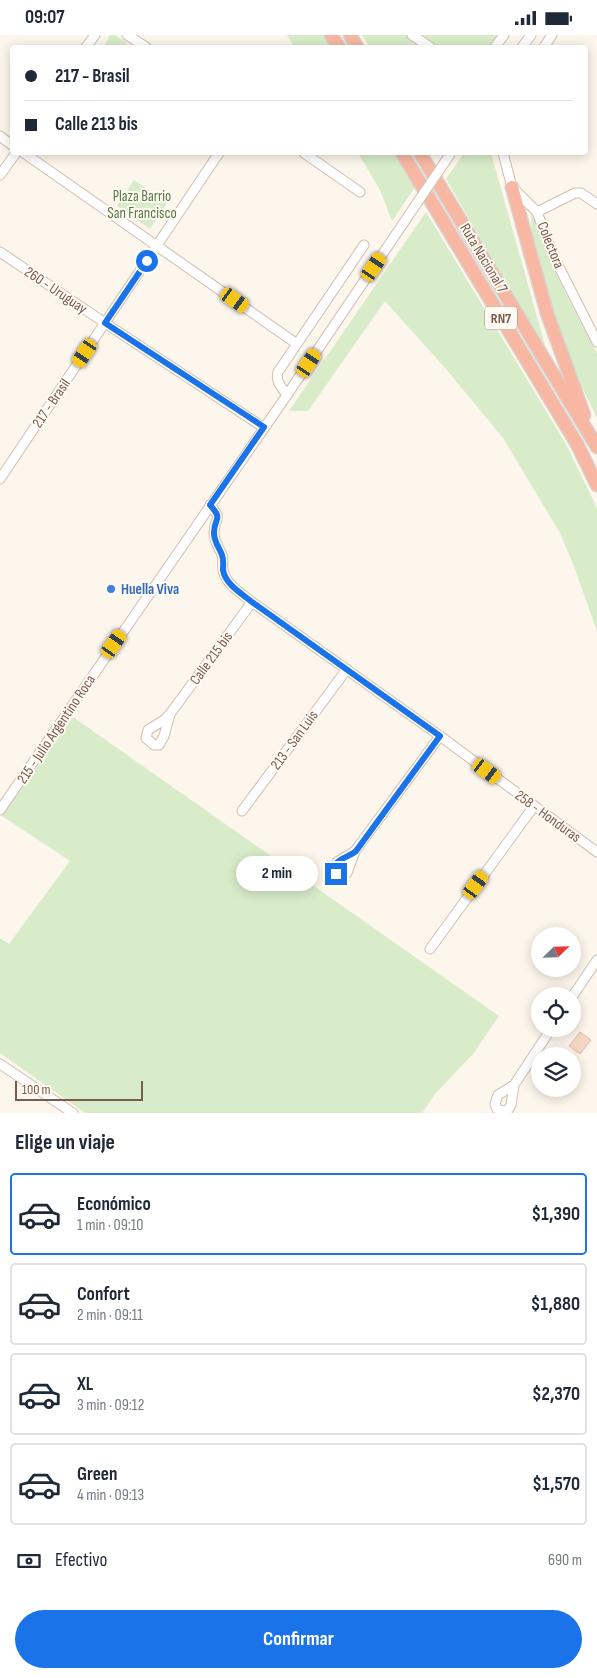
<!DOCTYPE html>
<html lang="es">
<head>
<meta charset="utf-8">
<style>
	body { margin:0; font-family:"Sofia Sans Condensed",sans-serif; background:#f6f6f7; color:#1f2937; height:100vh; display:flex; flex-direction:column; font-size:19px; white-space:nowrap }
	* { box-sizing:border-box; margin:0 }
	p { font-size:16px; color:#747a83 }
	.icon { flex:none; width:28px; height:28px; fill:none; stroke:currentColor; stroke-width:2; stroke-linecap:round; stroke-linejoin:round }
	.map { position:relative; height:1078px; overflow:hidden }
	.details { display:flex; flex-direction:column; background:#fff; flex:1 }
	.details>* { flex:none }
	.banner { position:absolute; left:10px; top:10px; width:578px; height:110px; border-radius:5px; box-shadow:0 2px 12px #0003; display:grid; align-content:center; height:110px; padding:0 15px; background:#fff }
	.needle { width:32px; rotate:67deg }
	.tools { position:absolute; left:531px; top:892px; display:grid; gap:10px }
	.tools a { display:grid; place-items:center; width:50px; height:50px; border-radius:50%; background:#fff; box-shadow:0 2px 12px #0003; font-size:25px }
	.scale { position:absolute; left:15px; bottom:12px; width:128px; box-sizing:border-box; padding-left:5px; border:2px solid #7a5c4d; border-top:0; font-size:14px; line-height:18px; white-space:nowrap; color:#7a5c4d; -webkit-text-stroke:4px #fffaf3; paint-order:stroke }
	.end { position:absolute; width:22px; height:22px; margin:-11px; border:6px solid #1a73e8; background:#fff; box-shadow:0 0 0 2px #fff }
	.from { border-radius:50% }
	.bubble { position:absolute; height:35px; border-radius:18px; background:#fff; box-shadow:0 2px 12px #0003; font-size:16px; font-weight:700; line-height:35px; text-align:center }
	.car { position:absolute; width:15px; height:30px; margin:-15px -8px; border-radius:6px; box-shadow:0 0 4px 1px #0007; background:linear-gradient(#f5c518 24%,#345 0 40%,#f5c518 0 76%,#345 0 86%,#f5c518 0) }
	.banner b { display:flex; align-items:center; gap:18px; height:48px; font-size:19px }
	.banner b+b { border-top:1px solid #e0e1e3 }
	.banner i { width:12px; height:12px; background:#1f2937 }
	ul { padding:0; list-style:none }
	li { display:flex; align-items:center; gap:15px; height:82px; margin:0 10px 8px; padding:0 5px; border:2px solid #e0e1e3; border-radius:5px }
	li div { flex:1 }
	li b { display:block; font-size:19px }
	li em { font-style:normal; font-weight:700 }
	li.active { border-color:#1a73e8 }
	li>.icon { width:45px; height:45px; stroke-width:1.5 }
	h2 { padding:0 15px; font-size:22px; line-height:60px }
	.pay { display:flex; align-items:center; gap:12px; height:55px; padding:0 15px; font-size:19px }
	.pay p { margin-inline-start:auto }
	.primary-button { display:flex; gap:10px; margin-top:auto; padding:10px 15px }
	.primary-button a { flex:1; height:58px; border-radius:30px; background:#1a73e8; color:#fff; font-size:20px; font-weight:700; line-height:58px; text-align:center }
	.status { display:flex; justify-content:space-between; align-items:center; height:35px; padding:0 25px; background:#fff; direction:ltr }
	.status svg { height:14px; fill:currentColor }
	.map>svg:first-child { display:block }
	.green { fill:#d8ecc9 }
	.building { fill:#f3d5c3; stroke:#e6bba3 }
	.lines { fill:none; stroke-linecap:round; stroke-linejoin:round }
	.minor-casing { stroke:#d1beb0; stroke-width:11 }
	.highway-casing { stroke:#dad1cd; stroke-width:15 }
	.minor { stroke:#fff; stroke-width:9 }
	.highway { stroke:#f7b7a3; stroke-width:12 }
	.minor-bridge-casing { stroke:#d1beb0; stroke-width:11; stroke-linecap:butt }
	.minor-bridge { stroke:#fff; stroke-width:9 }
	.route { stroke:#1a73e8; stroke-width:6 }
	.shop-dot { fill:#3f7fe0; stroke:#fffaf3; stroke-width:2 }
	.labels { text-anchor:middle; stroke-width:4; stroke-linejoin:round; paint-order:stroke }
	.shield { fill:#fffaf3; stroke:#a28b7f; stroke-width:1 }
	.shield-label { font-size:14px; font-weight:bold; fill:#7a5c4d }
	.park-label { font-size:15px; fill:#537a41; stroke:#fffaf3 }
	.street-label { font-size:15px; fill:#7a5c4d; stroke:#fffaf3 }
	.shop-label { font-size:15px; font-weight:bold; fill:#366cbe; stroke:#fffaf3; text-anchor:start }
</style>
</head>
<body>
<div class="status"><b>09:07</b><svg viewBox="0 0 49 12"><path d="M0 12V9h3v3zM5 12V6h3v6zM10 12V3h3v9zM15 12V0h3v12zM26 1h20v11H26zM47 4h2v5h-2z"/></svg></div>
<div class="map">
<svg width="597" height="1078" viewBox="0 0 597 1078">
	<rect width="100%" height="100%" fill="#fdf6ec"/>
	<path class="green" d="M110,0H115L127,8L124,12H111L105,9Z
		M287,0H324L332,12H294Z
		M362,0H407L426,12H370Z
		M421,0H499L491,12H439Z
		M358,118H395L415,152L392,186L380,155Z
		M464,118H491L548,321L446,144Z
		M134,145L167,168L150,194L117,171Z
		M426,177L566,409L597,473V596L575,534L560,498L503,403L446,334L385,266L308,376H289Z
		M531,179L539,191L549,224L568,263L597,318V383L565,317L546,256L532,201Z
		M73,682L499,981L473,1019L435,1059L422,1078H85L0,1018V903L9,909L70,826L2,781Z"/>
	<path class="building" d="M580,997L591,1005L580,1019L569,1011Z"/>
	<g class="lines">
		<defs>
			<path id="minor" d="M127,0L146,12
				M412,0L430,12
				M86,12L95,0
				M495,12L504,0
				M522,12L531,0
				M544,12L552,0
				M0,101L12,110
				M24,118L297,309
				M304,118L360,157
				M503,118L512,152L537,177L554,222L597,307
				M0,140L16,118
				M537,177L575,158H581L597,169
				M0,217L105,288L263,392
				M287,360C282,353 275,346 278,337L364,210
				M0,444L219,118
				M210,470C224,486 214,481 214,498C214,507 219,512 222,520C224,525 222,530 223,535C225,549 242,559 252,567L440,701L597,817
				M170,679L164,701L159,710H154L146,703L148,695L164,685L170,679L252,567
				M0,775L287,360L417,168
				M242,776L347,634
				M355,816L337,827L334,832L336,839L339,841L347,838L355,816L440,701
				M430,914L534,771
				M572,962L597,925
				M0,1029L73,1078
				M514,1050L511,1070L508,1075L502,1076L497,1074L495,1069L498,1060L514,1050L551,994"/>
			<path id="highway" d="M331,0L339,12
				M350,0L357,12
				M402,118L577,409L597,450
				M420,118L597,412
				M512,152L547,278L584,380"/>
		</defs>
		<use href="#minor" class="minor-casing"/>
		<use href="#highway" class="highway-casing"/>
		<use href="#minor" class="minor"/>
		<use href="#highway" class="highway"/>
		<defs>
			<path id="minor-bridge" d="M417,168L451,118"/>
		</defs>
		<use href="#minor-bridge" class="minor-bridge-casing"/>
		<use href="#minor-bridge" class="minor-bridge"/>
	</g>
	<g class="lines">
		<path class="route" d="M147,226L105,288L264,392L210,470C224,486 214,481 214,498C214,507 219,512 222,520C224,525 223,530 223,535C225,549 242,559 252,567L440,701L356,816C347,824 330,824 336,839"/>
	</g>
	<circle class="shop-dot" cx="111" cy="554" r="5"/>
	<g class="labels">
		<rect class="shield" x="485" y="271.5" width="32" height="23" rx="4"/>
		<g class="shield-label">
			<text x="501" y="288">RN7</text>
		</g>
		<g class="park-label">
			<text x="142" y="166">Plaza Barrio<tspan x="142" dy="17">San Francisco</tspan></text>
		</g>
		<g class="street-label">
			<text transform="translate(551 210) rotate(68)" y="5">Colectora</text>
			<text transform="translate(484 223) rotate(59)" y="5">Ruta Nacional 7</text>
			<text transform="translate(56 255) rotate(34)" y="5">260 - Uruguay</text>
			<text transform="translate(51 368) rotate(-56)" y="5">217 - Brasil</text>
			<text transform="translate(211 623) rotate(-54)" y="5">Calle 215 bis</text>
			<text transform="translate(56 694) rotate(-56)" y="5">215 - Julio Argentino Roca</text>
			<text transform="translate(294 705) rotate(-54)" y="5">213 - San Luis</text>
			<text transform="translate(548 781) rotate(36)" y="5">258 - Honduras</text>
		</g>
		<g class="shop-label">
			<text x="121" y="559">Huella Viva</text>
		</g>
	</g>
</svg>
<div class="tools">
<a><svg class="needle" viewBox="-14 -14 28 28"><path d="M0-13l5 13h-10z" fill="#e53935"/><path d="M0 13l5-13h-10z" fill="#747a83"/></svg></a>
<a><svg class="icon" aria-label="locate" viewBox="0 0 24 24"><circle cx="12" cy="12" r="6"/><path d="M12 2v4M12 18v4M2 12h4M18 12h4"/></svg></a>
<a><svg class="icon" aria-label="layers" viewBox="0 0 24 24"><path d="M12 4l9 5-9 5-9-5zM3 14l9 5 9-5"/></svg></a>
</div>
<div class="scale">100 m</div>
<i class="end from" style="left:147px;top:226px"></i>
<i class="end" style="left:336px;top:839px"></i>
<div class="bubble" style="left:236px;top:821px;width:82px">2 min</div>
<i class="car" style="left:374px;top:232px;rotate:34deg"></i>
<i class="car" style="left:235px;top:265px;rotate:125deg"></i>
<i class="car" style="left:85px;top:318px;rotate:214deg"></i>
<i class="car" style="left:309px;top:328px;rotate:34deg"></i>
<i class="car" style="left:114px;top:609px;rotate:35deg"></i>
<i class="car" style="left:487px;top:736px;rotate:126deg"></i>
<i class="car" style="left:476px;top:850px;rotate:36deg"></i>
<div class="banner">
<b><i class="from"></i>217 - Brasil</b>
<b><i></i>Calle 213 bis</b>
</div>
</div>
<section class="details">
<h2>Elige un viaje</h2>
<ul>
<li class="active"><svg class="icon" aria-label="car" viewBox="0 0 24 24"><path d="M5 17H2v-5l4-1 3-4h7l3 4 3 1v5h-3M9 17h6M6 11h13"/><circle cx="7" cy="17" r="2"/><circle cx="17" cy="17" r="2"/></svg><div><b>Económico</b><p>1 min · 09:10</p></div><em>$1,390</em></li>
<li><svg class="icon" aria-label="car" viewBox="0 0 24 24"><path d="M5 17H2v-5l4-1 3-4h7l3 4 3 1v5h-3M9 17h6M6 11h13"/><circle cx="7" cy="17" r="2"/><circle cx="17" cy="17" r="2"/></svg><div><b>Confort</b><p>2 min · 09:11</p></div><em>$1,880</em></li>
<li><svg class="icon" aria-label="car" viewBox="0 0 24 24"><path d="M5 17H2v-5l4-1 3-4h7l3 4 3 1v5h-3M9 17h6M6 11h13"/><circle cx="7" cy="17" r="2"/><circle cx="17" cy="17" r="2"/></svg><div><b>XL</b><p>3 min · 09:12</p></div><em>$2,370</em></li>
<li><svg class="icon" aria-label="car" viewBox="0 0 24 24"><path d="M5 17H2v-5l4-1 3-4h7l3 4 3 1v5h-3M9 17h6M6 11h13"/><circle cx="7" cy="17" r="2"/><circle cx="17" cy="17" r="2"/></svg><div><b>Green</b><p>4 min · 09:13</p></div><em>$1,570</em></li>
</ul>
<div class="pay"><svg class="icon" aria-label="cash" viewBox="0 0 24 24"><path d="M3 7h18v10H3z"/><circle cx="12" cy="12" r="2"/></svg>Efectivo<p>690 m</p></div>
<div class="primary-button"><a>Confirmar</a></div>
</section>
</body>
</html>
